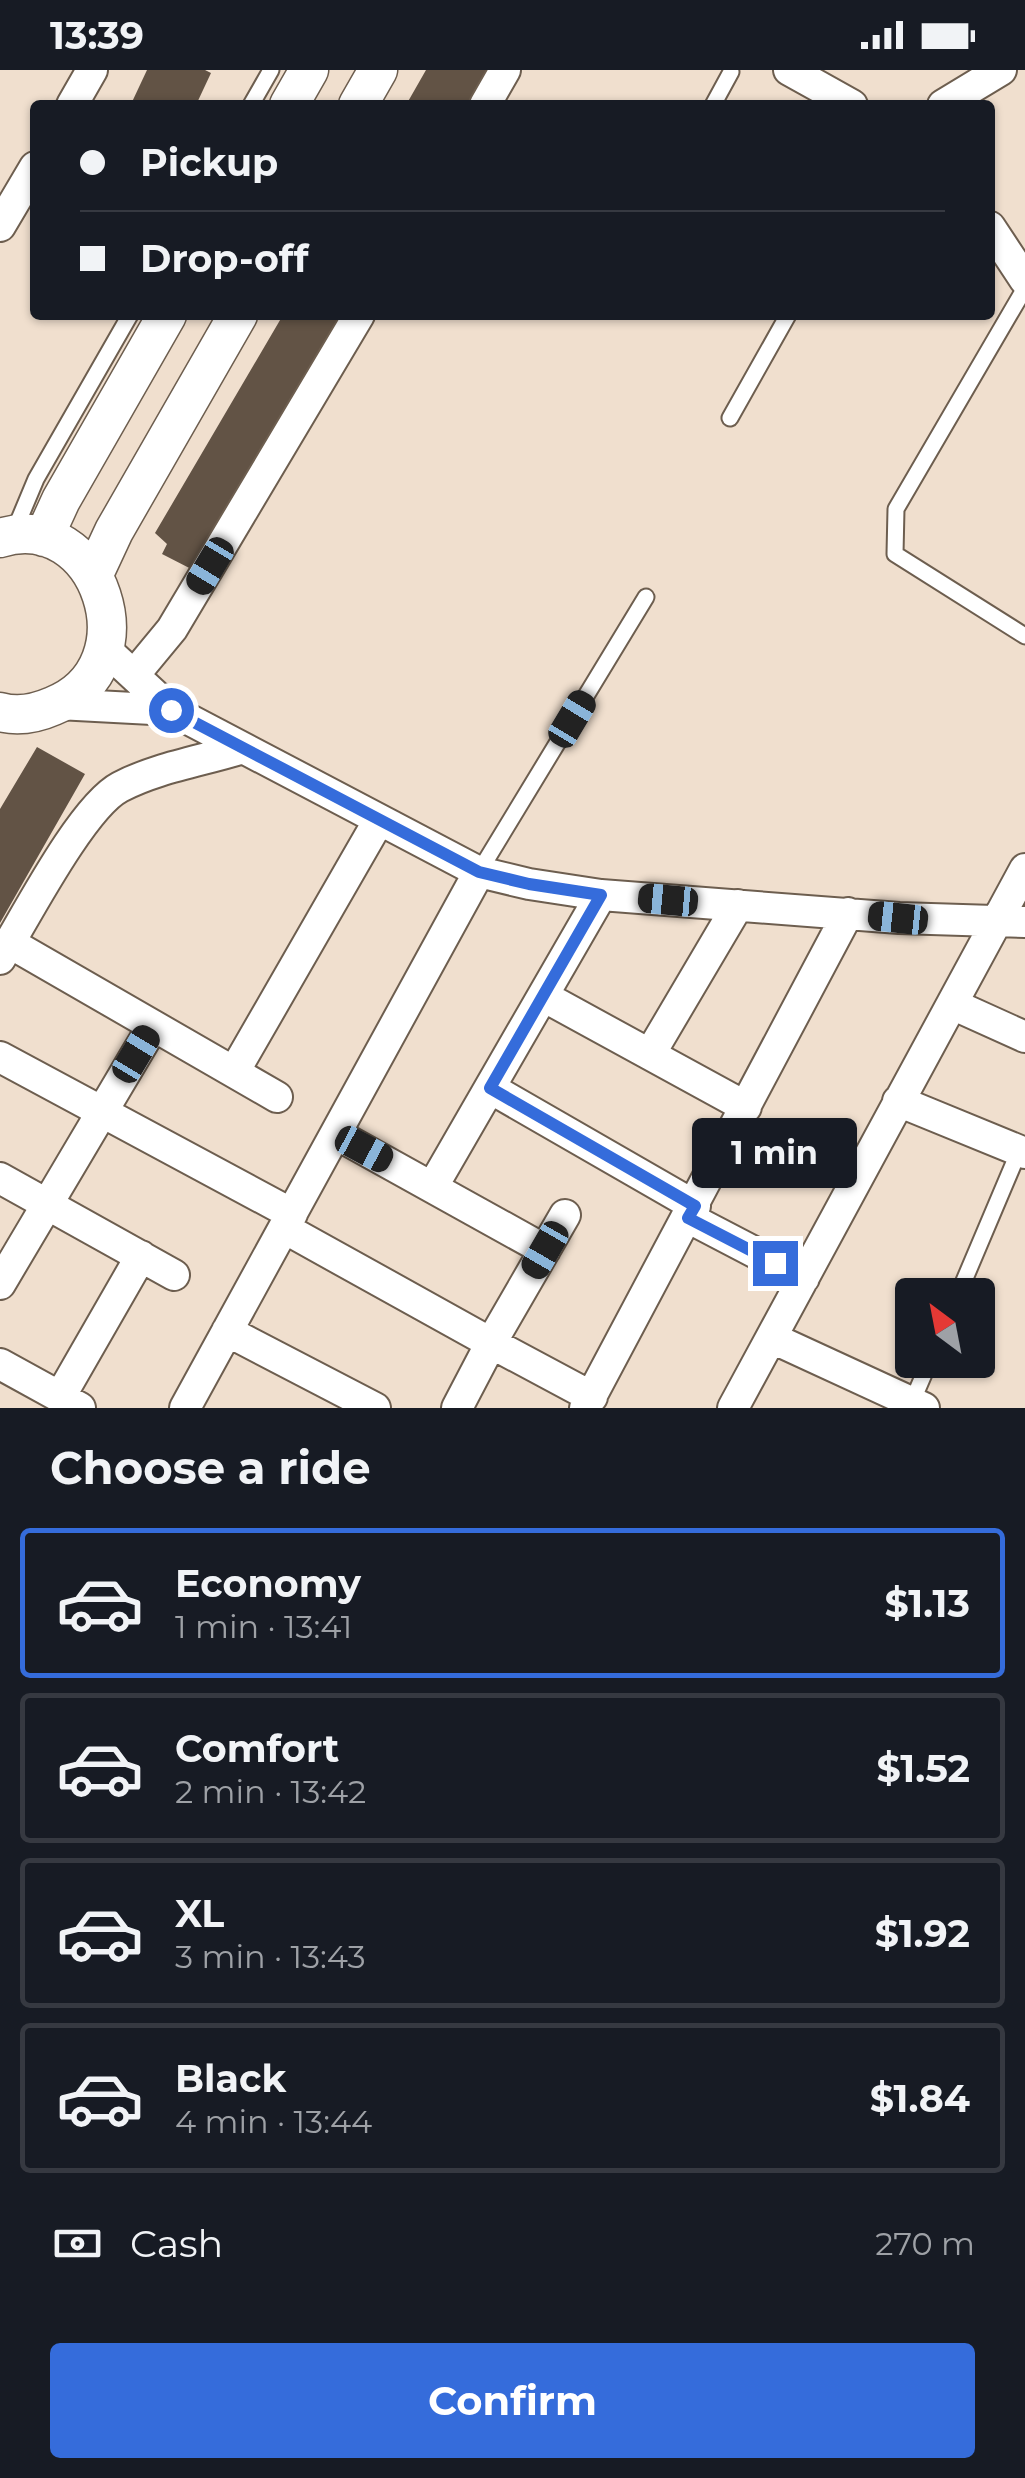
<!DOCTYPE html>
<html lang="en">
<head>
<meta charset="utf-8">
<style>
	body { margin:0; font-family:Montserrat,sans-serif; background:#242831; color:#f1f3f6; height:100vh; display:flex; flex-direction:column; font-size:38px; white-space:nowrap }
	* { box-sizing:border-box; margin:0 }
	p { font-size:32px; color:#9ea1a6 }
	.icon { flex:none; width:55px; height:55px; fill:none; stroke:currentColor; stroke-width:2; stroke-linecap:round; stroke-linejoin:round }
	.map { position:relative; height:1338px; overflow:hidden }
	.sheet { display:flex; flex-direction:column; background:#171b24; flex:1 }
	.sheet>* { flex:none }
	.hud { position:absolute; left:30px; top:30px; width:965px; height:220px; border-radius:10px; box-shadow:0 2px 8px #0004; display:grid; align-content:center; height:220px; padding:0 50px; background:#171b24 }
	.needle { width:65px; rotate:328deg }
	.fabs { position:absolute; left:895px; top:1208px; display:grid; gap:20px }
	.fabs a { display:grid; place-items:center; width:100px; height:100px; border-radius:10px; background:#171b24; box-shadow:0 2px 8px #0004; font-size:50px }
	.end { position:absolute; width:45px; height:45px; margin:-22px; border:12px solid #356cdb; background:#fff; box-shadow:0 0 0 5px #fff }
	.from { border-radius:50% }
	.bubble { position:absolute; height:70px; border-radius:10px; background:#171b24; box-shadow:0 2px 8px #0004; font-size:32px; font-weight:700; line-height:70px; text-align:center }
	.car { position:absolute; width:30px; height:60px; margin:-30px -15px; border-radius:12px; box-shadow:0 0 8px 2px #0007; background:linear-gradient(#222 24%,#8ab4d8 0 40%,#222 0 76%,#8ab4d8 0 86%,#222 0) }
	.hud b { display:flex; align-items:center; gap:35px; height:95px; font-size:38px }
	.hud b+b { border-top:2px solid #363941 }
	.hud i { width:25px; height:25px; background:#f1f3f6 }
	ul { padding:0; list-style:none }
	li { display:flex; align-items:center; gap:30px; height:150px; margin:0 20px 15px; padding:0 30px; border:5px solid #363941; border-radius:10px }
	li div { flex:1 }
	li b { display:block; font-size:38px }
	li em { font-style:normal; font-weight:700 }
	li.selected { border-color:#356cdb }
	li>.icon { width:90px; height:90px; stroke-width:1.5 }
	h2 { padding:0 50px; font-size:45px; line-height:120px }
	.pay { display:flex; align-items:center; gap:25px; height:110px; padding:0 50px; font-size:38px }
	.pay p { margin-inline-start:auto }
	.action { display:flex; gap:20px; margin-top:auto; padding:20px 50px }
	.action a { flex:1; height:115px; border-radius:10px; background:#356cdb; color:#fff; font-size:40px; font-weight:700; line-height:115px; text-align:center }
	.status { display:flex; justify-content:space-between; align-items:center; height:70px; padding:0 50px; background:#171b24; direction:ltr }
	.status svg { height:28px; fill:currentColor }
	.map>svg:first-child { display:block }
	.building { fill:#625345 }
	.lines { fill:none; stroke-linecap:round; stroke-linejoin:round }
	.service-casing { stroke:#6d5e4f; stroke-width:19 }
	.minor-casing { stroke:#6d5e4f; stroke-width:34 }
	.tertiary-casing { stroke:#6d5e4f; stroke-width:41 }
	.service { stroke:#fff; stroke-width:15 }
	.minor { stroke:#fff; stroke-width:30 }
	.tertiary { stroke:#fff; stroke-width:38 }
	.route { stroke:#356cdb; stroke-width:12 }
</style>
</head>
<body>
<div class="status"><b>13:39</b><svg viewBox="0 0 49 12"><path d="M0 12V9h3v3zM5 12V6h3v6zM10 12V3h3v9zM15 12V0h3v12zM26 1h20v11H26zM47 4h2v5h-2z"/></svg></div>
<div class="map">
<svg width="1025" height="1338" viewBox="0 0 1025 1338">
	<rect width="100%" height="100%" fill="#f0dfce"/>
	<path class="building" d="M147,0H205L211,3L196,35H139L132,32Z
		M426,0H491L471,35H406Z
		M283,245H350L201,504L162,484L167,474L155,463Z
		M37,677L85,704L0,853V739Z"/>
	<g class="lines">
		<defs>
			<path id="service" d="M251,35L271,0
				M713,35L731,2
				M1025,218L896,439L895,484L1025,566
				M730,348L788,245
				M13,464L36,409L130,245
				M479,802L646,527
				M958,1225L1019,1081
				M912,1332L930,1290"/>
			<path id="minor" d="M789,0L852,35
				M72,35L92,0
				M485,35L505,0
				M943,35L1001,0
				M0,156L35,97
				M990,157L1025,210
				M104,578L171,640L479,802L529,814L601,825L899,848L1025,852
				M134,605L172,559L359,245
				M58,634L171,640
				M10,873L277,1027
				M0,889C25,848 82,737 120,717C156,698 201,691 240,679
				M543,926L746,1037
				M952,934L1025,967
				M650,984L738,835
				M0,987L292,1144
				M234,1002L379,750
				M490,1018L695,1136
				M898,1031L1025,1083
				M336,1064L545,1180
				M0,1108L174,1205
				M433,1116L601,825
				M565,1145L491,1273L592,1327
				M689,1148L804,1208
				M284,1158L491,1273L457,1338
				M0,1214L153,956
				M227,1261L375,1338
				M772,1268L924,1338
				M0,1294L80,1338
				M60,1327L141,1186
				M185,1338L479,802
				M585,1338L848,843
				M733,1338L1025,799"/>
			<path id="tertiary" d="M289,35L309,0
				M358,35L378,0
				M44,467L61,430L167,245
				M0,468C99,437 154,596 53,636C37,643 18,647 0,642
				M94,504L114,461L238,245"/>
		</defs>
		<use href="#service" class="service-casing"/>
		<use href="#minor" class="minor-casing"/>
		<use href="#tertiary" class="tertiary-casing"/>
		<use href="#service" class="service"/>
		<use href="#minor" class="minor"/>
		<use href="#tertiary" class="tertiary"/>
	</g>
	<g class="lines">
		<path class="route" d="M171,640L479,802L529,814L601,825L490,1018L695,1136L688,1148L775,1193"/>
	</g>
</svg>
<div class="fabs">
<a><svg class="needle" viewBox="-14 -14 28 28"><path d="M0-13l5 13h-10z" fill="#e53935"/><path d="M0 13l5-13h-10z" fill="#9ea1a6"/></svg></a>
</div>
<i class="end from" style="left:171px;top:640px"></i>
<i class="end" style="left:775px;top:1193px"></i>
<div class="bubble" style="left:692px;top:1048px;width:165px">1 min</div>
<i class="car" style="left:210px;top:496px;rotate:211deg"></i>
<i class="car" style="left:572px;top:649px;rotate:31deg"></i>
<i class="car" style="left:668px;top:830px;rotate:275deg"></i>
<i class="car" style="left:898px;top:848px;rotate:276deg"></i>
<i class="car" style="left:136px;top:984px;rotate:31deg"></i>
<i class="car" style="left:364px;top:1079px;rotate:118deg"></i>
<i class="car" style="left:545px;top:1180px;rotate:210deg"></i>
<div class="hud">
<b><i class="from"></i>Pickup</b>
<b><i></i>Drop-off</b>
</div>
</div>
<section class="sheet">
<h2>Choose a ride</h2>
<ul>
<li class="selected"><svg class="icon" aria-label="car" viewBox="0 0 24 24"><path d="M5 17H2v-5l4-1 3-4h7l3 4 3 1v5h-3M9 17h6M6 11h13"/><circle cx="7" cy="17" r="2"/><circle cx="17" cy="17" r="2"/></svg><div><b>Economy</b><p>1 min · 13:41</p></div><em>$1.13</em></li>
<li><svg class="icon" aria-label="car" viewBox="0 0 24 24"><path d="M5 17H2v-5l4-1 3-4h7l3 4 3 1v5h-3M9 17h6M6 11h13"/><circle cx="7" cy="17" r="2"/><circle cx="17" cy="17" r="2"/></svg><div><b>Comfort</b><p>2 min · 13:42</p></div><em>$1.52</em></li>
<li><svg class="icon" aria-label="car" viewBox="0 0 24 24"><path d="M5 17H2v-5l4-1 3-4h7l3 4 3 1v5h-3M9 17h6M6 11h13"/><circle cx="7" cy="17" r="2"/><circle cx="17" cy="17" r="2"/></svg><div><b>XL</b><p>3 min · 13:43</p></div><em>$1.92</em></li>
<li><svg class="icon" aria-label="car" viewBox="0 0 24 24"><path d="M5 17H2v-5l4-1 3-4h7l3 4 3 1v5h-3M9 17h6M6 11h13"/><circle cx="7" cy="17" r="2"/><circle cx="17" cy="17" r="2"/></svg><div><b>Black</b><p>4 min · 13:44</p></div><em>$1.84</em></li>
</ul>
<div class="pay"><svg class="icon" aria-label="cash" viewBox="0 0 24 24"><path d="M3 7h18v10H3z"/><circle cx="12" cy="12" r="2"/></svg>Cash<p>270 m</p></div>
<div class="action"><a>Confirm</a></div>
</section>
</body>
</html>
